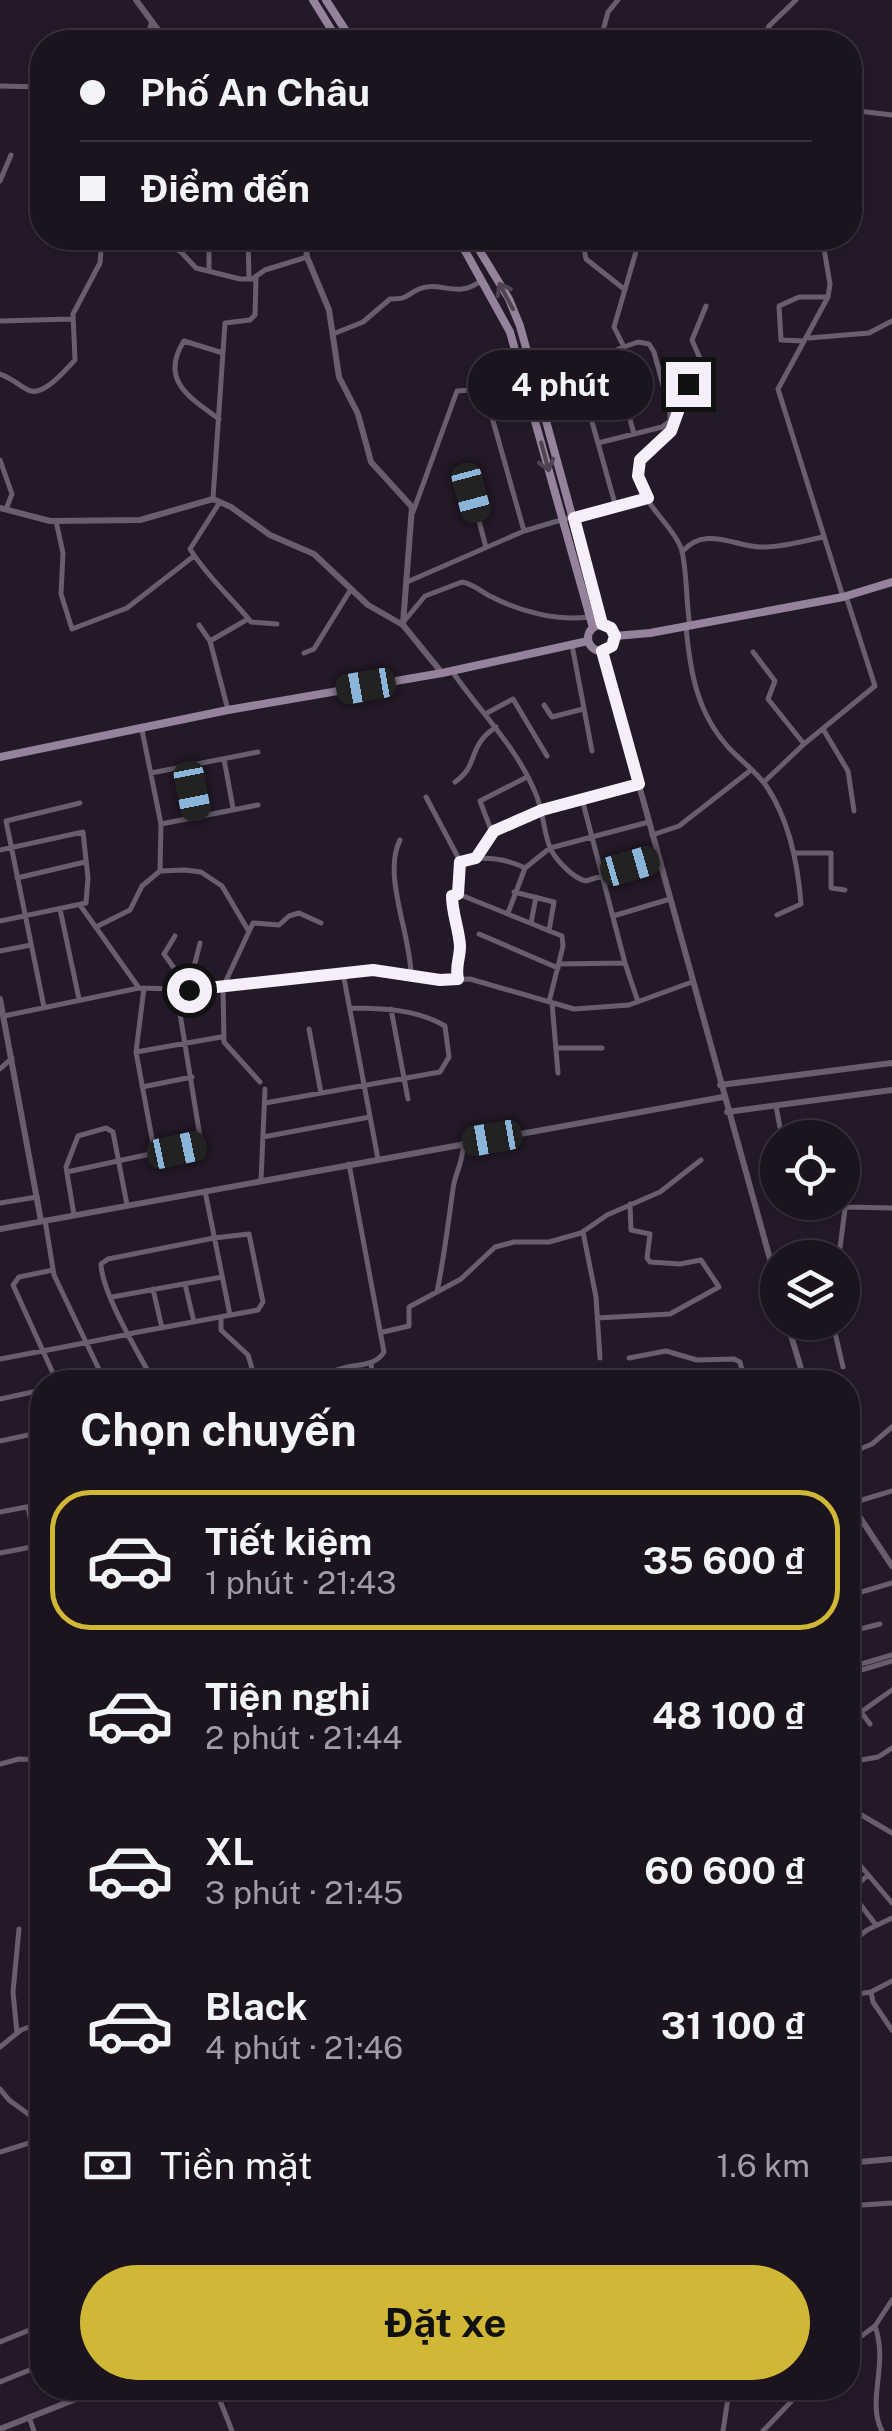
<!DOCTYPE html>
<html lang="vi">
<head>
<meta charset="utf-8">
<style>
	body { margin:0; font-family:"Public Sans",sans-serif; background:#28202b; color:#f1f3f6; height:100vh; display:flex; flex-direction:column; font-size:38px; white-space:nowrap }
	* { box-sizing:border-box; margin:0 }
	p { font-size:32px; color:#a09ea4 }
	.icon { flex:none; width:55px; height:55px; fill:none; stroke:currentColor; stroke-width:2; stroke-linecap:round; stroke-linejoin:round }
	.map { position:relative; flex:1; overflow:hidden }
	.panel { position:absolute; left:30px; top:1370px; width:830px; height:1030px; display:flex; flex-direction:column; background:#1b131e; border-radius:40px; box-shadow:0 2px 8px #0004,0 0 0 2px #39323c }
	.panel>* { flex:none }
	.banner { position:absolute; left:30px; top:30px; width:832px; height:220px; border-radius:40px; box-shadow:0 2px 8px #0004,0 0 0 2px #39323c; display:grid; align-content:center; height:220px; padding:0 50px; background:#1b131e }
	.fabs { position:absolute; left:760px; top:1120px; display:grid; gap:20px }
	.fabs a { display:grid; place-items:center; width:100px; height:100px; border-radius:50%; background:#1b131e; box-shadow:0 2px 8px #0004,0 0 0 2px #39323c; font-size:50px }
	.end { position:absolute; width:45px; height:45px; margin:-22px; border:12px solid #f6eff9; background:#111; box-shadow:0 0 0 5px #111 }
	.from { border-radius:50% }
	.bubble { position:absolute; height:70px; border-radius:35px; background:#1b131e; box-shadow:0 2px 8px #0004,0 0 0 2px #39323c; font-size:32px; font-weight:700; line-height:70px; text-align:center }
	.car { position:absolute; width:30px; height:60px; margin:-30px -15px; border-radius:12px; box-shadow:0 0 8px 2px #0007; background:linear-gradient(#222 24%,#8ab4d8 0 40%,#222 0 76%,#8ab4d8 0 86%,#222 0) }
	.banner b { display:flex; align-items:center; gap:35px; height:95px; font-size:38px }
	.banner b+b { border-top:2px solid #39323c }
	.banner i { width:25px; height:25px; background:#f1f3f6 }
	ul { padding:0; list-style:none }
	li { display:flex; align-items:center; gap:30px; height:140px; margin:0 20px 15px; padding:0 30px; border:5px solid transparent; border-radius:40px }
	li div { flex:1 }
	li b { display:block; font-size:38px }
	li em { font-style:normal; font-weight:700 }
	li.current { border-color:#d0b836 }
	li>.icon { width:90px; height:90px; stroke-width:1.5 }
	h2 { padding:0 50px; font-size:45px; line-height:120px }
	.pay { display:flex; align-items:center; gap:25px; height:110px; padding:0 50px; font-size:38px }
	.pay p { margin-inline-start:auto }
	.button { display:flex; gap:20px; margin-top:auto; padding:20px 50px }
	.button a { flex:1; height:115px; border-radius:60px; background:#d0b836; color:#111; font-size:40px; font-weight:700; line-height:115px; text-align:center }
	.map>svg:first-child { display:block }
	.lines { fill:none; stroke-linecap:round; stroke-linejoin:round }
	.minor { stroke:#6a5e6e; stroke-width:5 }
	.tertiary { stroke:#6a5e6e; stroke-width:6 }
	.secondary { stroke:#95839c; stroke-width:8 }
	.oneway { stroke:#504454 }
	.route { stroke:#f6eff9; stroke-width:12 }
</style>
</head>
<body>
<div class="map">
<svg width="892" height="2431" viewBox="0 0 892 2431">
	<rect width="100%" height="100%" fill="#241928"/>
	<g class="lines">
		<path class="minor" d="M146,42L152,21
			M600,42L608,12L618,0
			M761,42L769,26L796,0
			M0,86L42,87
			M850,110L892,115
			M0,181L11,155
			M160,238L182,253L196,268L240,279H252L265,270L307,257
			M209,238V270
			M248,238L249,279
			M582,238L586,259L624,289
			M824,249L830,284L828,297L778,389L843,597
			M0,321L72,319
			M333,334L363,322L390,299C409,299 404,296 419,289C441,280 457,300 482,280
			M809,338L869,333L892,321
			M804,341L781,340L779,306L799,297H828
			M624,347L614,327L640,238
			M0,374C12,378 18,385 28,390C43,398 66,369 75,360L73,314L100,263L102,238
			M219,419C190,398 159,380 184,341L223,353
			M598,443L662,427L670,421V411L654,352L649,344L638,342L618,349L613,357L634,434
			M0,460L12,494L6,509
			M464,466L486,547
			M213,498L225,323L250,320L255,315L256,277
			M220,502L190,549C208,578 231,597 251,622L277,624
			M616,506L648,498
			M413,512L457,391L484,389
			M56,521L63,553L61,594L72,629L127,608L194,556
			M524,531L484,389L493,381L533,370
			M682,552C704,526 732,545 759,547C780,548 803,541 824,537
			M407,582L524,531L615,504L584,393
			M405,620L425,596L462,582C474,584 481,592 492,597C521,612 557,621 589,617
			M199,625L210,641
			M686,626C690,672 697,713 729,748C741,761 757,772 767,787C790,822 798,864 801,904L777,915
			M690,626C686,605 687,565 681,548C671,521 633,499 639,466C642,448 667,442 674,426C682,404 684,388 701,371V361L692,340L706,306
			M572,645L592,751
			M753,652L775,681L768,699L804,744
			M304,653L314,649L351,589
			M452,671C479,711 516,746 535,792C543,809 543,828 549,845C553,858 574,879 586,881L658,858
			M544,705L552,717L583,709
			M228,710L210,641L248,619
			M487,713L513,699L547,756
			M823,729L848,771L854,811
			M142,730L161,824L160,871
			M224,759L233,808
			M187,766L197,816
			M151,773L258,752
			M527,777L480,801L491,830H498L542,810L639,783
			M455,782C480,765 466,747 496,727
			M764,782L804,744L875,686L846,596
			M426,797L460,861L458,894
			M582,799L625,963L638,1002
			M161,824L258,805
			M652,835L679,826L751,770
			M400,840C382,875 411,935 411,975
			M0,850L83,832L88,878L86,903L0,921
			M796,853H831V888L845,890
			M476,858L494,832
			M460,861C483,856 505,858 525,868
			M17,878L85,862
			M514,892L554,902L549,931
			M80,905L139,988
			M60,909L79,999
			M508,913L525,868L550,848L649,822
			M613,916L670,899
			M531,923L536,897
			M96,927L130,910L142,886L160,871L185,870L201,872L222,886L248,930
			M479,934L558,968
			M175,936L164,954L189,989
			M0,951L31,945
			M559,964L625,963
			M343,973L378,1159
			M182,977L195,963L200,943
			M458,979C455,965 461,957 460,944C458,926 448,909 456,893L562,936L563,946L549,1002
			M144,988L136,1052L155,1155
			M552,1003L558,1073
			M44,1007L6,821L80,803
			M391,1009L408,1099
			M4,1016L139,988L210,990L373,970L440,980L470,979L574,1009L629,1005L692,982
			M309,1029L321,1093
			M556,1048H602
			M136,1052L221,1037
			M0,1069L12,1058
			M260,1082L224,1042L223,987L253,923L279,925L289,916L299,913L321,923
			M142,1087L192,1077
			M265,1103L440,1072L449,1057L445,1026C417,1009 381,1008 350,1008
			M776,1106L782,1138
			M263,1137L370,1117
			M67,1172L201,1143L176,989
			M261,1180L265,1089
			M205,1191L230,1315
			M0,1203L37,1197
			M847,1207L892,1208
			M74,1215L66,1167L78,1136L106,1128L113,1132L127,1205
			M45,1220L54,1275L105,1382
			M583,1232L596,1297L600,1358
			M840,1248L848,1185L842,1145
			M53,1270L19,1277L13,1285L57,1382
			M185,1284L194,1322
			M153,1289L162,1328
			M437,1292C444,1258 448,1224 453,1189C455,1172 464,1162 463,1143
			M112,1297L222,1277
			M221,1318V1330L248,1355L256,1382
			M597,1318L670,1314L719,1287L701,1260L680,1264L650,1262L647,1258L650,1234L631,1230L630,1204
			M789,1328L833,1324L843,1367
			M383,1332L409,1326V1307L461,1279L495,1247L514,1242H549L581,1233L607,1215L660,1192L701,1160
			M629,1358L666,1351L697,1360L734,1359L740,1362L745,1382
			M0,1359C43,1351 86,1343 129,1334L133,1333L258,1310L263,1302L249,1234L214,1238L108,1259L101,1264C102,1294 139,1354 154,1382
			M310,1382C322,1379 330,1372 340,1369C356,1363 374,1368 384,1352L349,1164
			M363,1382L372,1372L371,1364
			M0,1399L42,1390
			M0,1441L42,1432
			M848,1454L872,1444L892,1427
			M852,1503L892,1491
			M28,1507L36,1546
			M0,1512L42,1504
			M0,1553L42,1545
			M848,1596L892,1583
			M848,1632L880,1624
			M848,1668L892,1655
			M848,1674L892,1661
			M870,1724L861,1712L892,1690
			M855,1761L878,1757L892,1748
			M0,1764L19,1759L42,1760
			M848,1807L892,1833
			M848,1851L892,1903
			M867,1876L850,1891L876,1925
			M848,1945L867,1930L892,1918
			M848,1990L851,1995L871,1992L892,1981
			M871,1992L873,2002L892,2030
			M17,2033L13,1992L19,1929
			M0,2047L21,2030L42,2022
			M0,2089L9,2100L42,2124
			M0,2152L42,2139
			M848,2206L892,2203
			M875,2326C889,2366 866,2400 882,2431
			M0,2342L42,2325
			M848,2346L875,2326L892,2300
			M0,2382L42,2365
			M215,2388L232,2431
			M715,2388L728,2398L723,2431
			M29,2417L34,2431
			M763,2431L804,2388"/>
		<path class="tertiary" d="M136,0L167,42
			M305,238L307,257L329,310L339,377L358,414L371,462L412,507L403,624
			M0,508L50,521L140,520L213,499L231,507L270,535L314,554L368,605L403,625L442,673
			M602,651L778,1288
			M0,999L41,1221
			M720,1085L892,1063
			M727,1112L892,1090
			M0,1229L723,1097
			M787,1322L805,1382
			M848,1492L857,1513L892,1566
			M848,2163L892,2159
			M0,2429L104,2388"/>
		<path class="secondary" d="M313,0L339,42
			M326,0L353,42
			M458,238L510,332L593,628
			M472,238L509,299L520,326L602,625
			M588 638a13 13 0 1 1 26 0a13 13 0 1 1-26 0Z
			M615,636L650,633L843,597L892,582
			M0,757L228,710L442,673L588,641"/>
	</g>
	<defs><path id="oneway-shaft" d="M-6 0H5M1.5-3L5.5 0L1.5 3" fill="none" stroke-width="1.6" stroke-linecap="round" stroke-linejoin="round" transform="scale(2.5)"/></defs>
	<g class="oneway">
		<use href="#oneway-shaft" transform="translate(506 296) rotate(-118)"/>
		<use href="#oneway-shaft" transform="translate(545 457) rotate(75)"/>
	</g>
	<g class="lines">
		<path class="route" d="M189,990L373,970L440,980L458,979C455,966 460,959 460,946C459,929 452,913 452,896L458,894L460,862L476,858L494,831L542,810L639,784L602,651L612,646L615,636L611,628L602,624L574,518L648,498L638,476L640,460L671,431L688,384"/>
	</g>
</svg>
<div class="fabs">
<a><svg class="icon" aria-label="locate" viewBox="0 0 24 24"><circle cx="12" cy="12" r="6"/><path d="M12 2v4M12 18v4M2 12h4M18 12h4"/></svg></a>
<a><svg class="icon" aria-label="layers" viewBox="0 0 24 24"><path d="M12 4l9 5-9 5-9-5zM3 14l9 5 9-5"/></svg></a>
</div>
<i class="end from" style="left:189px;top:990px"></i>
<i class="end" style="left:688px;top:384px"></i>
<div class="bubble" style="left:468px;top:350px;width:185px">4 phút</div>
<i class="car" style="left:471px;top:493px;rotate:165deg"></i>
<i class="car" style="left:366px;top:686px;rotate:260deg"></i>
<i class="car" style="left:192px;top:791px;rotate:169deg"></i>
<i class="car" style="left:630px;top:866px;rotate:74deg"></i>
<i class="car" style="left:492px;top:1138px;rotate:260deg"></i>
<i class="car" style="left:177px;top:1150px;rotate:78deg"></i>
<div class="banner">
<b><i class="from"></i>Phố An Châu</b>
<b><i></i>Điểm đến</b>
</div>
<section class="panel">
<h2>Chọn chuyến</h2>
<ul>
<li class="current"><svg class="icon" aria-label="car" viewBox="0 0 24 24"><path d="M5 17H2v-5l4-1 3-4h7l3 4 3 1v5h-3M9 17h6M6 11h13"/><circle cx="7" cy="17" r="2"/><circle cx="17" cy="17" r="2"/></svg><div><b>Tiết kiệm</b><p>1 phút · 21:43</p></div><em>35 600 ₫</em></li>
<li><svg class="icon" aria-label="car" viewBox="0 0 24 24"><path d="M5 17H2v-5l4-1 3-4h7l3 4 3 1v5h-3M9 17h6M6 11h13"/><circle cx="7" cy="17" r="2"/><circle cx="17" cy="17" r="2"/></svg><div><b>Tiện nghi</b><p>2 phút · 21:44</p></div><em>48 100 ₫</em></li>
<li><svg class="icon" aria-label="car" viewBox="0 0 24 24"><path d="M5 17H2v-5l4-1 3-4h7l3 4 3 1v5h-3M9 17h6M6 11h13"/><circle cx="7" cy="17" r="2"/><circle cx="17" cy="17" r="2"/></svg><div><b>XL</b><p>3 phút · 21:45</p></div><em>60 600 ₫</em></li>
<li><svg class="icon" aria-label="car" viewBox="0 0 24 24"><path d="M5 17H2v-5l4-1 3-4h7l3 4 3 1v5h-3M9 17h6M6 11h13"/><circle cx="7" cy="17" r="2"/><circle cx="17" cy="17" r="2"/></svg><div><b>Black</b><p>4 phút · 21:46</p></div><em>31 100 ₫</em></li>
</ul>
<div class="pay"><svg class="icon" aria-label="cash" viewBox="0 0 24 24"><path d="M3 7h18v10H3z"/><circle cx="12" cy="12" r="2"/></svg>Tiền mặt<p>1.6 km</p></div>
<div class="button"><a>Đặt xe</a></div>
</section>
</div>
</body>
</html>
